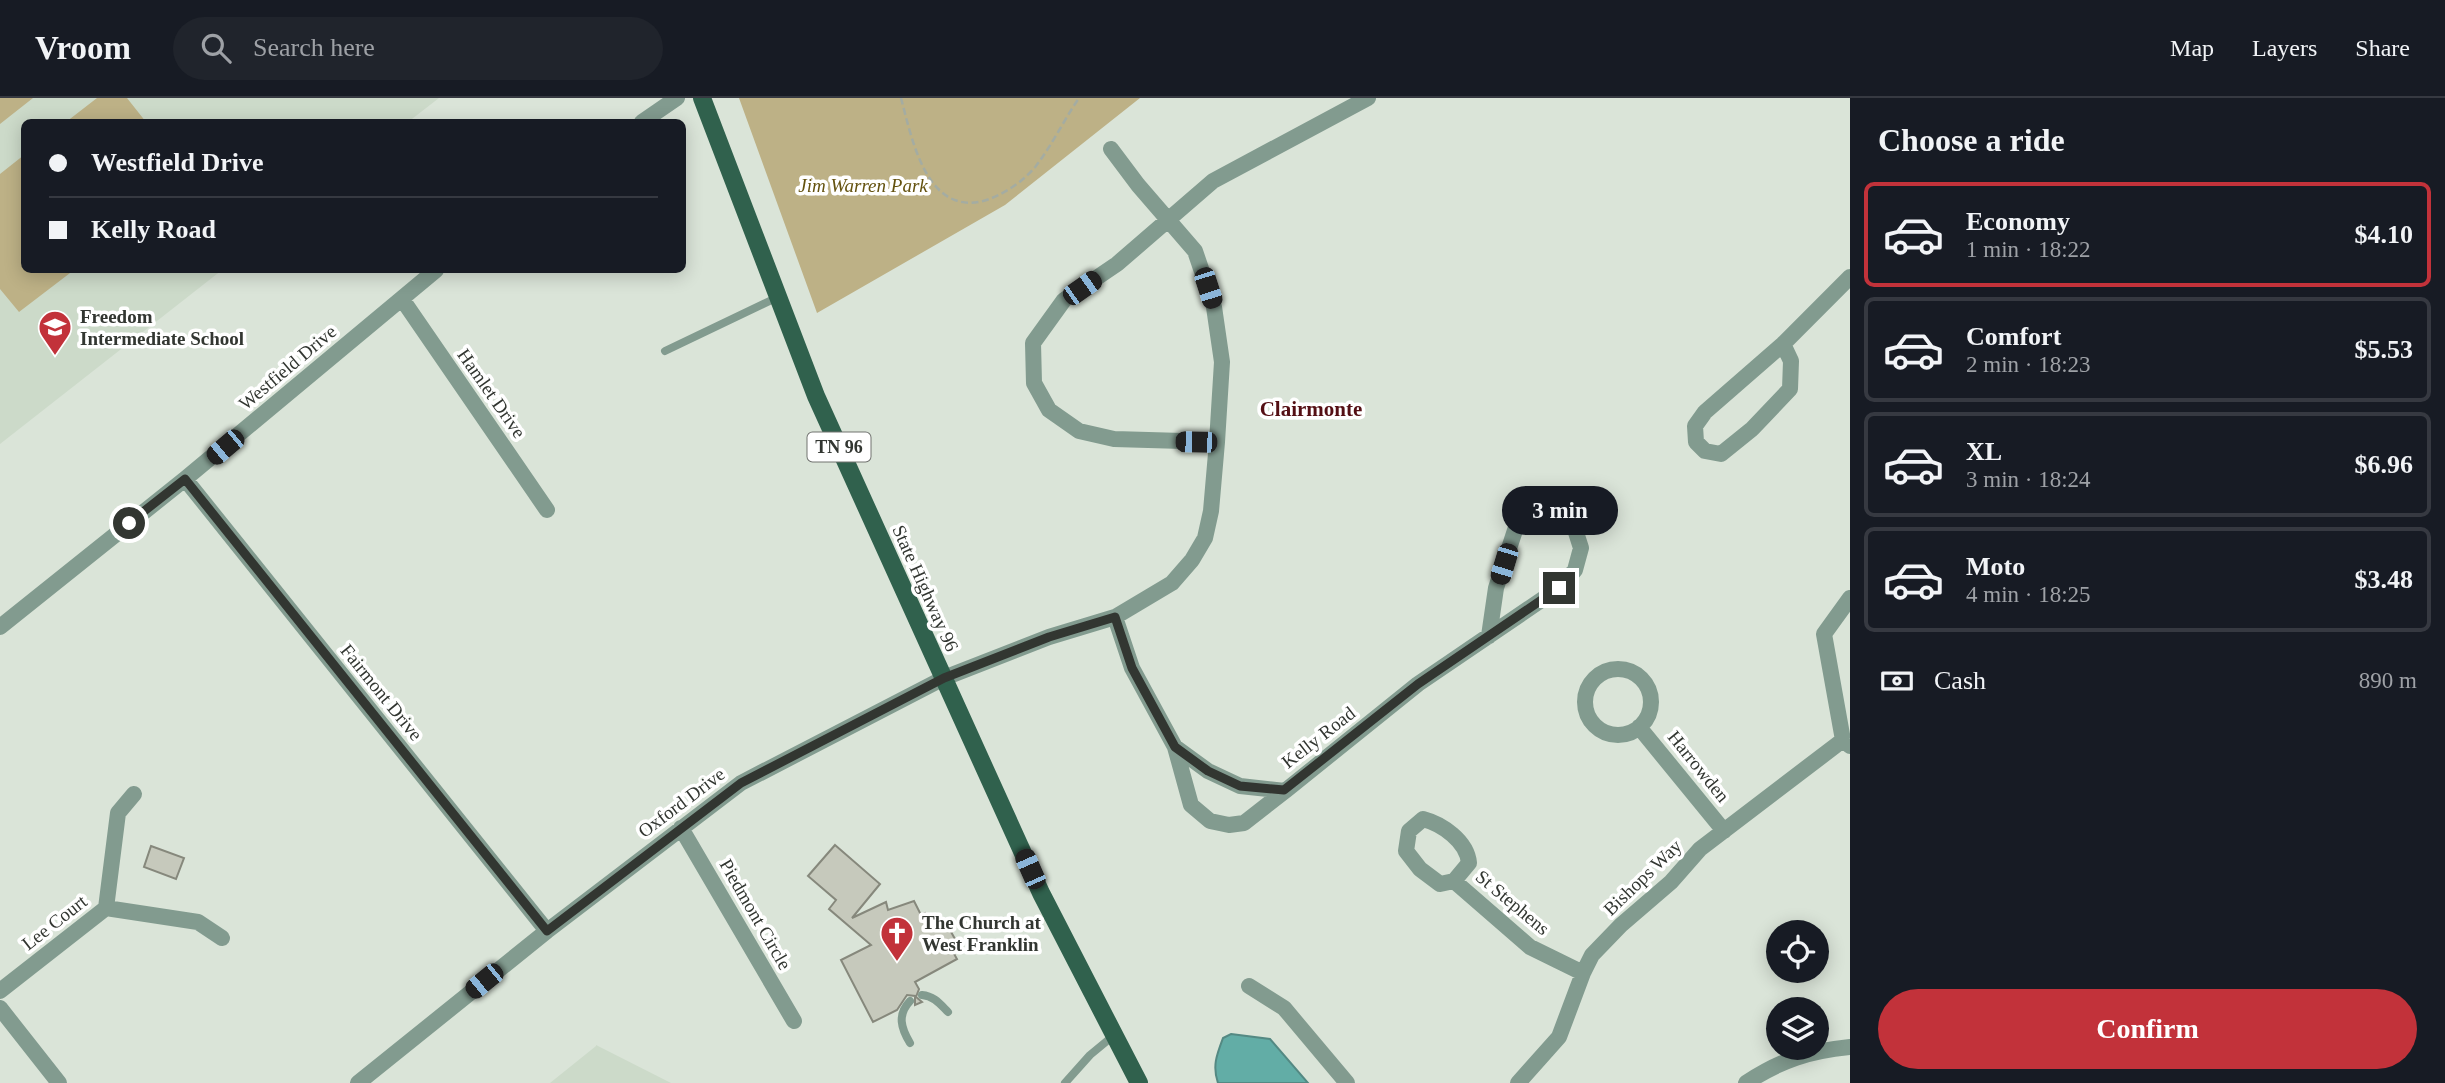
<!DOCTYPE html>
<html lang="en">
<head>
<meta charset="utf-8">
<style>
	body { margin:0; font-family:Georgia,serif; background:#20242c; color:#f1f3f6; height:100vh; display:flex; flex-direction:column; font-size:26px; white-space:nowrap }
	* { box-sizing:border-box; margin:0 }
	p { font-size:23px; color:#9ea1a6 }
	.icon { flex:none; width:38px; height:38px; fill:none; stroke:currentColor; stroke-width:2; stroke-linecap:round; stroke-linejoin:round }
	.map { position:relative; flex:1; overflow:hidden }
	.panel { display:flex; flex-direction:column; background:#171b24; width:595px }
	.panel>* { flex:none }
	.banner { position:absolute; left:21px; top:21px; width:665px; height:154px; border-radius:10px; box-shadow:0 4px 18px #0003; display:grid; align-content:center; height:154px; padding:0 28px; background:#171b24 }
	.buttons { position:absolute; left:1766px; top:822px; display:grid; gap:14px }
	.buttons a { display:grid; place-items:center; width:63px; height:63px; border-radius:50%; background:#171b24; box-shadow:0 4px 18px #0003; font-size:35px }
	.end { position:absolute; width:32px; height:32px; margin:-16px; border:9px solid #323631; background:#fff; box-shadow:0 0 0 4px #fff }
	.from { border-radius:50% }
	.bubble { position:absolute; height:49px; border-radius:24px; background:#171b24; box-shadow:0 4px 18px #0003; font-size:23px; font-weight:800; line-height:49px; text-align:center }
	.car { position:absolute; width:21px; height:42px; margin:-21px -10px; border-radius:9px; box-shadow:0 0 5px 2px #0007; background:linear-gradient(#222 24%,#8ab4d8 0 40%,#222 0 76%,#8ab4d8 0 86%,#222 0) }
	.banner b { display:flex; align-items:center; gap:24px; height:66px; font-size:26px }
	.banner b+b { border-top:2px solid #363941 }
	.banner i { width:18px; height:18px; background:#f1f3f6 }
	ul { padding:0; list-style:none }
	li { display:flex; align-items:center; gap:21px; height:105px; margin:0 14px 10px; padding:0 14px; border:4px solid #363941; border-radius:10px }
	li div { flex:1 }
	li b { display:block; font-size:26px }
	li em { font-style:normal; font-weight:800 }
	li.on { border-color:#c2323a }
	li>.icon { width:63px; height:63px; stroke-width:1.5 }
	h2 { padding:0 28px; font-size:32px; line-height:84px }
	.pay { display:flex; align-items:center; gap:18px; height:77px; padding:0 28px; font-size:26px }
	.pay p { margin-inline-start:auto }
	.button { display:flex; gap:14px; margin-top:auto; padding:14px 28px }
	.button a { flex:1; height:80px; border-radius:42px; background:#c2323a; color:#fff; font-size:28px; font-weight:800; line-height:80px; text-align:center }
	header { display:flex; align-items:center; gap:42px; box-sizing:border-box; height:98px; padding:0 35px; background:#171b24; border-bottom:2px solid #363941 }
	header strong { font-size:33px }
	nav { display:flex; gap:38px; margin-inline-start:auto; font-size:24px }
	.search { width:490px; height:63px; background:#20242c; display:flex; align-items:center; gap:18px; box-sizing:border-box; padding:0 24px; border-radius:38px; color:#9ea1a6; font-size:26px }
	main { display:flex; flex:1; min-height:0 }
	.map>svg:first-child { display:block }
	.built { fill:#ccdac9 }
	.green { fill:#bdb186 }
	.water { fill:#62ada6; stroke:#548983; stroke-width:2 }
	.building { fill:#c6c9bc; stroke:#86887c; stroke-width:2 }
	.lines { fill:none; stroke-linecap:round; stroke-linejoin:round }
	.path { stroke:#a4aca2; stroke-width:2.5; stroke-dasharray:7 3.5; stroke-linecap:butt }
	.lane { stroke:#829b8f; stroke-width:8 }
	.street { stroke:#829b8f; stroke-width:16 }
	.primary { stroke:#30614d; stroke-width:18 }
	.route { stroke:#323631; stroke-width:9 }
	.labels { text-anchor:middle; stroke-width:7; stroke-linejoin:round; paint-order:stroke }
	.shield { fill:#fff; stroke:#70726f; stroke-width:2 }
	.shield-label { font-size:18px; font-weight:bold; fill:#323631 }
	.park-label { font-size:19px; font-style:italic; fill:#64520f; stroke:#fff }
	.poi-label { font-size:19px; font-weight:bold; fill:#323631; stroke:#fff; text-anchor:start }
	.street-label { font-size:19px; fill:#323631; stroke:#fff }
	.neighbourhood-label { font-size:21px; font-weight:bold; fill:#540f14; stroke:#fff }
</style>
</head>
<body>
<header>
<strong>Vroom</strong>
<div class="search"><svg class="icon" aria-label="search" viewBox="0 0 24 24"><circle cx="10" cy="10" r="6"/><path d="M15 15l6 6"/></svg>Search here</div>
<nav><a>Map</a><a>Layers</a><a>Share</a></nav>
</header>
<main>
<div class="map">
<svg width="1850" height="985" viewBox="0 0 1850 985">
	<rect width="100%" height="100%" fill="#dae4d8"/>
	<path class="built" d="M0,0H439L408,24H24V172H222L0,346Z
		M596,948V947L671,985H550Z"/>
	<path class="green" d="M0,0H33L0,26Z
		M97,0H127L146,24H66Z
		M739,0H1140L1005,107L817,215Z
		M24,57V172H74L19,214L0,191V76Z"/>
	<path class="water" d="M1231,936L1270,941L1308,985H1218C1212,968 1217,956 1223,940Z"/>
	<path class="building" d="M835,747L880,786L852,820L886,804L888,812L914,803L921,817L925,815L927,819L934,816L943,827L946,825L955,841L952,843L957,853L953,854L957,861L915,884L919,891L916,899L922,904L915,907V898L907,897L897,912L873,924L841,862L871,847L829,811L836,802L808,778Z
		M151,748L184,760L176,781L144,769Z"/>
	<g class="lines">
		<path class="path" d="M901,0C912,41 926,117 983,103C1002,98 1024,83 1036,68C1052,47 1064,22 1079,0"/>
		<path class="lane" d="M665,253L778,199
			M922,897C934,898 940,906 948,914
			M910,903C897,917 901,930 910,945
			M1065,985L1090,957L1113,938"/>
		<path class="street" d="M642,24L677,0
			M402,201L547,412
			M1783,246L1791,263L1790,291L1752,331L1721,356L1705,353L1696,344L1695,328L1705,314L1783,246L1850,179
			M1217,344L1114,341L1079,333L1049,312L1034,285L1033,245L1064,202L1117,166L1213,83L1368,0
			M185,381L547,833
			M1850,500L1824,536L1843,642L1850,648
			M1115,519L1132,570L1175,649L1208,673L1240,688L1285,693L1418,586L1559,490L1575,472L1581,450L1573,425L1549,405L1521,414L1496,490L1489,538
			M0,529L185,381L436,172
			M1585 604a33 33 0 1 1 66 0a33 33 0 1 1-66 0Z
			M1639,629L1724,733
			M1175,649L1191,707L1210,723L1229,727L1244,725L1285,693
			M681,730L794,923
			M1454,783L1469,765C1467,743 1442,726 1423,721L1409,733L1406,753L1420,771L1440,786L1454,783L1530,849L1583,875
			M106,810L198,824L222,840
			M1249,888L1284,910L1347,985
			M0,893L106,810L118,715L134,696
			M0,910L59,985
			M358,985L547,833L741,685L944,580L1049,539L1115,519L1172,485L1192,462L1205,440L1211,413L1217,344L1222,264L1214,209L1195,153L1138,87L1111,51
			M1518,985L1559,939L1583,875L1592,857L1621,827L1671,784L1700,751L1843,642
			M1746,985C1781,962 1809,953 1850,949"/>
		<path class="primary" d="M702,0L816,298L1041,795L1139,985"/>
	</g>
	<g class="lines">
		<path class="route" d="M129,425L185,381L547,833L741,685L944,580L1049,539L1115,519L1132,570L1175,649L1208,673L1240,688L1284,692L1418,586L1559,490"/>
	</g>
	<defs>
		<symbol id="school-pin" viewBox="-11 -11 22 30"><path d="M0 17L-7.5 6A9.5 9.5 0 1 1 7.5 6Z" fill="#c2323a" stroke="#fff"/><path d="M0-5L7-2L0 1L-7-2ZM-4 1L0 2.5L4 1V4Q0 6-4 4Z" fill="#fff"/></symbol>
		<symbol id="church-pin" viewBox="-11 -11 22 30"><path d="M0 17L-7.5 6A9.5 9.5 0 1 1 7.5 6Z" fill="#c2323a" stroke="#fff"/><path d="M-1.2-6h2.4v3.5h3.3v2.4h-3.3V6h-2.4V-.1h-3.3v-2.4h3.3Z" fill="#fff"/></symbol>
	</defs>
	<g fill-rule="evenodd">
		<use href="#school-pin" x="36" y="210" width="38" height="52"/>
		<use href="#church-pin" x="878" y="816" width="38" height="52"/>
	</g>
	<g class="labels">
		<rect class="shield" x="807.5" y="334.5" width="63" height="29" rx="5"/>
		<g class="shield-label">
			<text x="839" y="355">TN 96</text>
		</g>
		<g class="park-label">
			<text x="863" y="94">Jim Warren Park</text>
		</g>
		<g class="poi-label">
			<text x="80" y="225">Freedom<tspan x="80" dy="22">Intermediate School</tspan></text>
			<text x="922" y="831">The Church at<tspan x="922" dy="22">West Franklin</tspan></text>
		</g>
		<g class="street-label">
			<text transform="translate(287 269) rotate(-40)" y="7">Westfield Drive</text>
			<text transform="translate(492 295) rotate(55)" y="7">Hamlet Drive</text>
			<text transform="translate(926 490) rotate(66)" y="7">State Highway 96</text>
			<text transform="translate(382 594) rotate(51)" y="7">Fairmont Drive</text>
			<text transform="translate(1318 639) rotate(-38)" y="7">Kelly Road</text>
			<text transform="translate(1699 668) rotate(51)" y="7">Harrowden</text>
			<text transform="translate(681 704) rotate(-37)" y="7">Oxford Drive</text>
			<text transform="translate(1642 779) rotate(-44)" y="7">Bishops Way</text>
			<text transform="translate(1513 804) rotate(40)" y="7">St Stephens</text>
			<text transform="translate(756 816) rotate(60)" y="7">Piedmont Circle</text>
			<text transform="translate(54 824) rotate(-38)" y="7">Lee Court</text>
		</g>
		<g class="neighbourhood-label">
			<text x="1311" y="318">Clairmonte</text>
		</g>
	</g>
</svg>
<div class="buttons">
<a><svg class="icon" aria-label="locate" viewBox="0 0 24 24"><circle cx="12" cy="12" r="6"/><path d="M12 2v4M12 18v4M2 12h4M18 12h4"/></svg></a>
<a><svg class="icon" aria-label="layers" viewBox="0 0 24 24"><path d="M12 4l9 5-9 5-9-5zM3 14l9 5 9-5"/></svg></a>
</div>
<i class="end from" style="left:129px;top:425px"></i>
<i class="end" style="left:1559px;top:490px"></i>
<div class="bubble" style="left:1502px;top:388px;width:116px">3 min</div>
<i class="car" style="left:1082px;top:190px;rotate:55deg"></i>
<i class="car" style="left:1208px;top:190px;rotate:162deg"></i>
<i class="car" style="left:1196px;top:344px;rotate:271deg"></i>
<i class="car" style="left:225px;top:349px;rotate:230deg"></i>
<i class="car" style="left:1504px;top:466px;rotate:197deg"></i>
<i class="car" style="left:1030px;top:771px;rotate:336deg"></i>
<i class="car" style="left:484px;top:883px;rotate:231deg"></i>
<div class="banner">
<b><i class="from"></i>Westfield Drive</b>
<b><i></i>Kelly Road</b>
</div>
</div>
<section class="panel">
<h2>Choose a ride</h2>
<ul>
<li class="on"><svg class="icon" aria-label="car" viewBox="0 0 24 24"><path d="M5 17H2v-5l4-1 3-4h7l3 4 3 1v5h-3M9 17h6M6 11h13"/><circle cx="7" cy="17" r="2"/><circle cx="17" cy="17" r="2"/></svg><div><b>Economy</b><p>1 min · 18:22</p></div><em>$4.10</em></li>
<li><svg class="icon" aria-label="car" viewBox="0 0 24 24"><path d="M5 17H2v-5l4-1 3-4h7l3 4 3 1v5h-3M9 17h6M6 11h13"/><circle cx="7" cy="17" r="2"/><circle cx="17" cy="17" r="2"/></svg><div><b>Comfort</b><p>2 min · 18:23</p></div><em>$5.53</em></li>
<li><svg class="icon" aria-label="car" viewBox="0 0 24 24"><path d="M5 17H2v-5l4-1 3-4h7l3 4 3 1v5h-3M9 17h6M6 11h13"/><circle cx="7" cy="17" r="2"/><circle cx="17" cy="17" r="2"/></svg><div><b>XL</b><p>3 min · 18:24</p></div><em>$6.96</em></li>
<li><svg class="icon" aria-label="car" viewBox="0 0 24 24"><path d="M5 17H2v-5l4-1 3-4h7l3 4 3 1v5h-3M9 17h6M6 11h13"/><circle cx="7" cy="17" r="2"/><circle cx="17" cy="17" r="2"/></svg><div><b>Moto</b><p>4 min · 18:25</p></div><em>$3.48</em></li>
</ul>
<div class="pay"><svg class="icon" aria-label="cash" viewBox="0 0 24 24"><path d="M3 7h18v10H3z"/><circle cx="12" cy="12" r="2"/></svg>Cash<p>890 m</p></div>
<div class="button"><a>Confirm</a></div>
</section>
</main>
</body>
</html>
